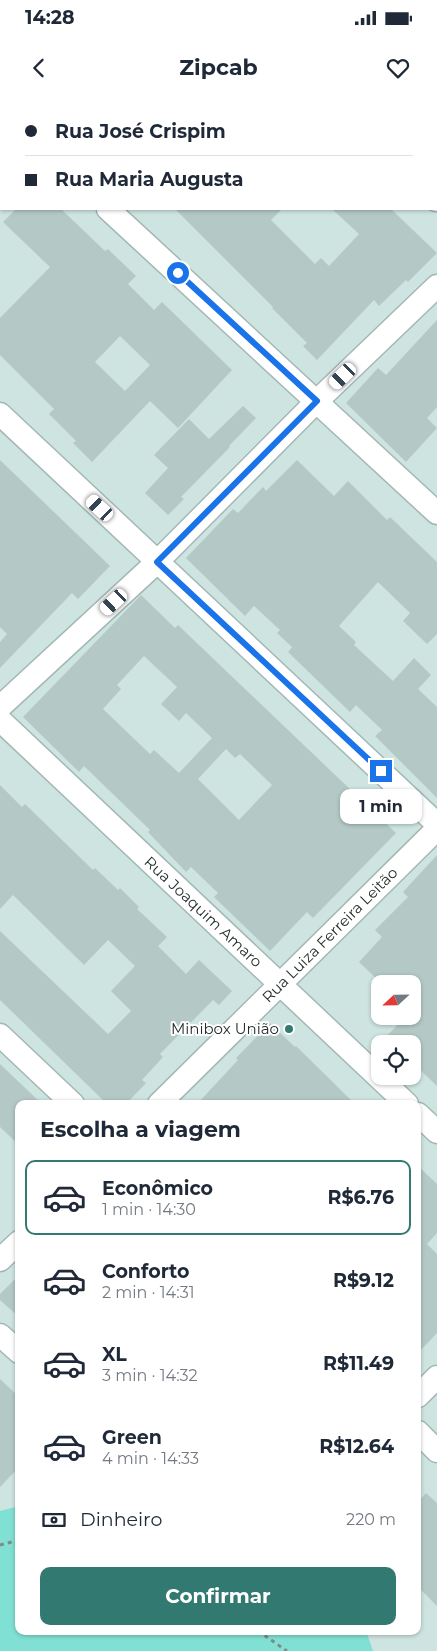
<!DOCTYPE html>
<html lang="pt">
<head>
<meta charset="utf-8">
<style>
	body { margin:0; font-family:Montserrat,sans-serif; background:#f6f6f7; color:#1f2937; height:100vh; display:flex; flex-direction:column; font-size:19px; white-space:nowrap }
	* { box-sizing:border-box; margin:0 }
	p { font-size:16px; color:#747a83 }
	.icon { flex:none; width:28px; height:28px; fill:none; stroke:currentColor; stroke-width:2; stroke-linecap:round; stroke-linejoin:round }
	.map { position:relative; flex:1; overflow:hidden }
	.side { position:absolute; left:15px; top:1000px; width:406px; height:535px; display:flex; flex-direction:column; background:#fff; border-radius:10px; box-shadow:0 1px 4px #0004 }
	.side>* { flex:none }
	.top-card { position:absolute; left:0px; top:0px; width:438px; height:110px; box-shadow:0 1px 4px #0004; display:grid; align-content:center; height:110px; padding:0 25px; background:#fff }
	.needle { width:32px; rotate:248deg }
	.tools { position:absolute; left:371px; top:875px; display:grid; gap:10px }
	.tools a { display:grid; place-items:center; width:50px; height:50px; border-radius:10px; background:#fff; box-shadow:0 1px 4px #0004; font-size:25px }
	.end { position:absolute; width:22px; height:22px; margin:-11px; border:6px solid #1a73e8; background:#fff; box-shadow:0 0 0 2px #fff }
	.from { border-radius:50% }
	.bubble { position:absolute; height:35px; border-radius:10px; background:#fff; box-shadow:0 1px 4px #0004; font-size:16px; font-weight:700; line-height:35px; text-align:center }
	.car { position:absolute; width:15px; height:30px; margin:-15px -8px; border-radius:6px; box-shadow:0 0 4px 1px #0007; background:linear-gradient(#fff 24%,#345 0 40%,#fff 0 76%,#345 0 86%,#fff 0) }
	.top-card b { display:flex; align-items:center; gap:18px; height:48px; font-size:19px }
	.top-card b+b { border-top:1px solid #e0e1e3 }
	.top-card i { width:12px; height:12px; background:#1f2937 }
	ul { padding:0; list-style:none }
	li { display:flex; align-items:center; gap:15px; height:75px; margin:0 10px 8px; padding:0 15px; border:2px solid transparent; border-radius:10px }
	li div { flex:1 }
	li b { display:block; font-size:19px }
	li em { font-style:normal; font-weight:700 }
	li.on { border-color:#327971 }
	li>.icon { width:45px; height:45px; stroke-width:1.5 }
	h2 { padding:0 25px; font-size:22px; line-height:60px }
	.pay { display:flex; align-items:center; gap:12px; height:55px; padding:0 25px; font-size:19px }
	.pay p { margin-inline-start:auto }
	.action { display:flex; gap:10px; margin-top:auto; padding:10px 25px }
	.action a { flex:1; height:58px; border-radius:10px; background:#327971; color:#fff; font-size:20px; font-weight:700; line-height:58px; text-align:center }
	.status { display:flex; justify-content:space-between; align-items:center; height:35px; padding:0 25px; background:#fff; direction:ltr }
	.status svg { height:14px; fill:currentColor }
	header { display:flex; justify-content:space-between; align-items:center; height:65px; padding:0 25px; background:#fff; font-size:22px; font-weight:700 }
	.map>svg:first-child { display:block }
	.green { fill:#80e0d3 }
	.building { fill:#b4c9c6; fill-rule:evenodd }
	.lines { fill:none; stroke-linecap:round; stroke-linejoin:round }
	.minor-casing { stroke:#a3b8b5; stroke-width:25 }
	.path { stroke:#7d8c89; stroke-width:3; stroke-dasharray:4 4; stroke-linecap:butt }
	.minor { stroke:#fff; stroke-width:22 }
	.route { stroke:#1a73e8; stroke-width:6 }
	.poi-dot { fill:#327971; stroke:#fff; stroke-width:2 }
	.labels { text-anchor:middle; stroke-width:4; stroke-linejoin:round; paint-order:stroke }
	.street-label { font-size:15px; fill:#262e2d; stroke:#fff }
	.poi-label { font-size:15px; fill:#262e2d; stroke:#fff; text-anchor:end }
</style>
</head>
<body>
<div class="status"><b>14:28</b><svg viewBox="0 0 49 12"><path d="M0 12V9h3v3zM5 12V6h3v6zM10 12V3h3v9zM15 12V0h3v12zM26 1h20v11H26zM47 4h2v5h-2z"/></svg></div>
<header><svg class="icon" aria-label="back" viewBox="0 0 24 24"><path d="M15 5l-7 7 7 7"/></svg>Zipcab<svg class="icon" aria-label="heart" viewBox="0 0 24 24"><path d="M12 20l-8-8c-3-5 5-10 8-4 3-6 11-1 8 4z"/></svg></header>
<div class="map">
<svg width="437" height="1551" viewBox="0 0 437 1551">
	<rect width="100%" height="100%" fill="#cee4e0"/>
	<path class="green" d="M19,1406V1531H366L373,1551H0V1411Z"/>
	<path class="building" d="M16,109H61L105,151L108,149L136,176L128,184L154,210L162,202L232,270L178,328L150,301L92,362L73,343L76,341L49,314L54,309L0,255V218L50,167L3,122ZM120,236L150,265L125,291L95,262Z
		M175,109H282L271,120L315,164L321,158L329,166L359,134L332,109H391L437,153L408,182L406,180L379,206L374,200L317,260L303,246L307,243L272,208L273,207Z
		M437,220V307L427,318L437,328L406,362L346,303L378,268L386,275Z
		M243,306L256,318L229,346L230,347L181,397L184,399L168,415L145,393L168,368L154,355L189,319L209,339Z
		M0,360L110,466L78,499L72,493L0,568V542L7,534L0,527Z
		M297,360L334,396L348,381L387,420L390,417L437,462V534L427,544L403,521L410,513L378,482L339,526L356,542L354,545L393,581L414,558L431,575L418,589L437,607V698L375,636L382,630L356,605L350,612L288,552L292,547L277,533L280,530L254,506L245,516L186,458L233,409L238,413L263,387L266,391Z
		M141,495L175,528L178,525L396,733L313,818L307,812L270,851L214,797L218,793L191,767L186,772L148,732L150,730L84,666L79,672L23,617ZM144,556L177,587L161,604L179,621L186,613L212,638L179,673L154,650L150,654L103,609L121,589L117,585ZM226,649L235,658L240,654L272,685L239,720L198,679Z
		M0,685L22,707L25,704L93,770L95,768L118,790L120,788L139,807L137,809L167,837L158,846L186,874L199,860L232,891L219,905L213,900L160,954L163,957L142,980L146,983L126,1004H107L0,900V831L108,934L131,911L111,891L135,866L108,840L84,865L13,795L0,809Z
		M437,755V986L412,962V944H379L406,916H412V884H382L359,862L382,837L375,830L408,797L403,792Z
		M270,923L295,947L296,946L355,1004H197L238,960L236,958Z
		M0,964L42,1004H19V1045L0,1027Z
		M418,1066L437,1084V1133L427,1144L437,1154V1233L418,1253Z
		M19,1175V1217L0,1200V1194Z
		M0,1279L19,1297V1367L0,1387Z
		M426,1393L437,1403V1506L418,1487V1402Z"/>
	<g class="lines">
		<defs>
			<path id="minor" d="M328,0L330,1
				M78,1L80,0
				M0,8L1,9
				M0,80L1,79
				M436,100H437
				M108,109L437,413
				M0,314L437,724
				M0,607L157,462L317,301L437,186
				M0,620L407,1004
				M0,935L73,1004
				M159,1004L437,729
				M418,1014L437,1032
				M0,1160L19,1142
				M0,1235L19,1252
				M418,1296L437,1277
				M418,1332L437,1351"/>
		</defs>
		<use href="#minor" class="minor-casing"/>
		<path class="path" d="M0,1445L19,1440
			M258,1531L287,1551"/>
		<use href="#minor" class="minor"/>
	</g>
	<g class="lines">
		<path class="route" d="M178,173L317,301L157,462L381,671"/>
	</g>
	<circle class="poi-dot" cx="289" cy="929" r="5"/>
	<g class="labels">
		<g class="street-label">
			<text transform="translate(203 812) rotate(43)" y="5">Rua Joaquim Amaro</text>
			<text transform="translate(330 835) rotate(-45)" y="5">Rua Luiza Ferreira Leitão</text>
		</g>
		<g class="poi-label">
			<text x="279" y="934">Minibox União</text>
		</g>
	</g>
</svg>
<div class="tools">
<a><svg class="needle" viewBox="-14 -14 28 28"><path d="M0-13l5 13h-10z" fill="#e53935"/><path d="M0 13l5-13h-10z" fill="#747a83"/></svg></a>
<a><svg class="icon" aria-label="locate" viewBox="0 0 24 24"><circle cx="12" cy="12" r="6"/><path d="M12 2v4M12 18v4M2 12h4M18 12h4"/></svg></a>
</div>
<i class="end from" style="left:178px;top:173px"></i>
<i class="end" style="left:381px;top:671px"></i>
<div class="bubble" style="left:340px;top:689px;width:82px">1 min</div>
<i class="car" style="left:343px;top:276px;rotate:226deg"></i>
<i class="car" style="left:100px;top:408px;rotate:313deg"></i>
<i class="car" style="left:114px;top:502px;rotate:227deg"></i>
<div class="top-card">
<b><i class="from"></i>Rua José Crispim</b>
<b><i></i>Rua Maria Augusta</b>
</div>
<section class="side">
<h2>Escolha a viagem</h2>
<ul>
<li class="on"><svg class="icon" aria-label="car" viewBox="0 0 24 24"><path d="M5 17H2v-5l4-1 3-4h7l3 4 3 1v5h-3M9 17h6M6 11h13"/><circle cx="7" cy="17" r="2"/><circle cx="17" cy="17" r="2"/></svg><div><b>Econômico</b><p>1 min · 14:30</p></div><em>R$6.76</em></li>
<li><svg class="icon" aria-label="car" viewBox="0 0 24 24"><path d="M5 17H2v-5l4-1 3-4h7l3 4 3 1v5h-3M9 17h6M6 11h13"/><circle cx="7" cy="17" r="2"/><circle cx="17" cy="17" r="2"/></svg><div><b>Conforto</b><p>2 min · 14:31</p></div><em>R$9.12</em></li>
<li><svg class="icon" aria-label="car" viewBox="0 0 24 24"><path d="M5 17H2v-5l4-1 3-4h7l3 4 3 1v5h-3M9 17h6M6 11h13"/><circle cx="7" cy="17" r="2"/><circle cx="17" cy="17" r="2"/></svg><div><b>XL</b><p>3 min · 14:32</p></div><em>R$11.49</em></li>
<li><svg class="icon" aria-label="car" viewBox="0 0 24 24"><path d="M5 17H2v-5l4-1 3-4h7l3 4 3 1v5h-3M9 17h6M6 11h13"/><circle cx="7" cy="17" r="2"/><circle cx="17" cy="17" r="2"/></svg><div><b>Green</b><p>4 min · 14:33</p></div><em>R$12.64</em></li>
</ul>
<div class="pay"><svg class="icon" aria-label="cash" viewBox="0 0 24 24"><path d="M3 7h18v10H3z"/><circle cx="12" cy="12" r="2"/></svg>Dinheiro<p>220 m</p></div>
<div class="action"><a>Confirmar</a></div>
</section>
</div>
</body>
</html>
